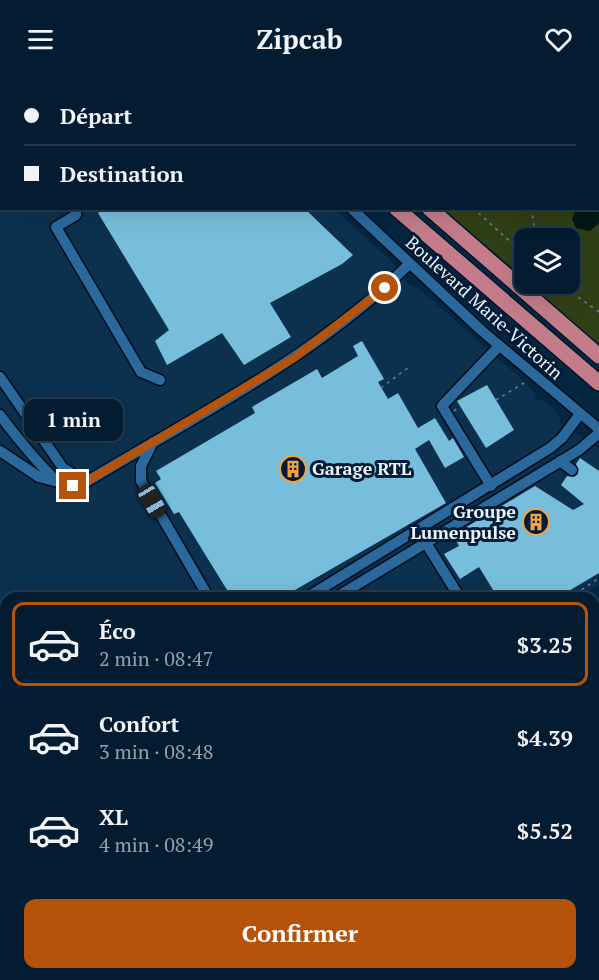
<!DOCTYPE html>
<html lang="fr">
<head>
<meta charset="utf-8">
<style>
	body { margin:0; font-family:"PT Serif",serif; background:#0d2539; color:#f1f3f6; height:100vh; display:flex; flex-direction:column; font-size:22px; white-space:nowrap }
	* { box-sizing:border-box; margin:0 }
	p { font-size:20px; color:#97a1ab }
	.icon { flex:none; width:33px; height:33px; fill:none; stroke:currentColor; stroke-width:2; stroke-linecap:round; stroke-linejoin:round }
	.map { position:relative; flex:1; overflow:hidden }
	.side { position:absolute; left:0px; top:514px; width:600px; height:388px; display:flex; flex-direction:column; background:#031c31; border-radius:18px 18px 0 0; box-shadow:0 6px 24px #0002,0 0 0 2px #243a4d }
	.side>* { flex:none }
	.banner { position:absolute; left:0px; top:0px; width:600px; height:132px; box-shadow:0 6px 24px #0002,0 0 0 2px #243a4d; display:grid; align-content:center; height:132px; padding:0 24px; background:#031c31 }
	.controls { position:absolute; left:514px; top:150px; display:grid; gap:12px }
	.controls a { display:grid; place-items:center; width:66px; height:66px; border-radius:12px; background:#031c31; box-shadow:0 6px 24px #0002,0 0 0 2px #243a4d; font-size:30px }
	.end { position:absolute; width:27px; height:27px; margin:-14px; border:8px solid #b45309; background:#fff; box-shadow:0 0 0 3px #fff }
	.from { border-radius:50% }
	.bubble { position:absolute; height:42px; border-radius:12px; background:#031c31; box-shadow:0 6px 24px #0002,0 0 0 2px #243a4d; font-size:20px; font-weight:700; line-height:42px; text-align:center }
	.car { position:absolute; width:18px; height:36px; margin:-18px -9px; border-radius:8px; box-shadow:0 0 4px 2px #0007; background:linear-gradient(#222 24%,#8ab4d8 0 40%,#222 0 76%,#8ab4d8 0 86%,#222 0) }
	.banner b { display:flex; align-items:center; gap:21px; height:57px; font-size:22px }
	.banner b+b { border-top:2px solid #243a4d }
	.banner i { width:15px; height:15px; background:#f1f3f6 }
	ul { padding:10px 0 0; list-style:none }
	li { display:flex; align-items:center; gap:18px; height:84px; margin:0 12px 9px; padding:0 12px; border:3px solid transparent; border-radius:12px }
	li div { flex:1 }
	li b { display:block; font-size:22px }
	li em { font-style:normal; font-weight:700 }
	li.selected { border-color:#b45309 }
	li>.icon { width:54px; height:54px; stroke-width:1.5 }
	.action { display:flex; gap:12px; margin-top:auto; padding:12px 24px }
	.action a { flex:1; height:69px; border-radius:12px; background:#b45309; color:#fff; font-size:24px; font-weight:700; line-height:69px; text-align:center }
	header { display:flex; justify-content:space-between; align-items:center; height:78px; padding:0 24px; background:#031c31; font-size:27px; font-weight:700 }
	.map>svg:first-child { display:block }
	.built { fill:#0c314f }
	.green { fill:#304016 }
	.water { fill:#001916 }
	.building { fill:#77bedc }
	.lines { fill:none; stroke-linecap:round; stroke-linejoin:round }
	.minor-casing { stroke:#000e1e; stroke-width:13 }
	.highway-casing { stroke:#000e1e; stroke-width:17 }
	.path { stroke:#697f91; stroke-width:1.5; stroke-dasharray:3 4.5; stroke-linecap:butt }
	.minor { stroke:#2b699d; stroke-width:10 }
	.highway { stroke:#c47c8a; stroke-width:15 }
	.route { stroke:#b45309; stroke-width:8 }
	.labels { text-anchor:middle; stroke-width:6; stroke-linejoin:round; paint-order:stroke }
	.street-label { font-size:18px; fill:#eff5fb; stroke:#001c36 }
	.poi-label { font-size:18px; font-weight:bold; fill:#eff5fb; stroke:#001c36; text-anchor:start }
</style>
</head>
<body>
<header><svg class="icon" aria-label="menu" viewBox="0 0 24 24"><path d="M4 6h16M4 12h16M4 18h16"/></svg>Zipcab<svg class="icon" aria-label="heart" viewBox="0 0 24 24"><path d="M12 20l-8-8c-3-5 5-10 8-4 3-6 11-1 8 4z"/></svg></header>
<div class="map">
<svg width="599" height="902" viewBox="0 0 599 902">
	<rect width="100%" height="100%" fill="#042641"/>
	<path class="built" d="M0,0H199L201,1L2,2V130L335,131L389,181L407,205L418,210L517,297L536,316L534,319L540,323L542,321L558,335L561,346L599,370V507L576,520H6V684L0,679Z"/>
	<path class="green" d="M296,0H521L524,1L298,2Z
		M599,44V266L530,206H570V160H525V201L444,131L598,130Z
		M0,695L6,699V897H322L328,902H0Z"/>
	<path class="water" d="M514,0H599V87L598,2Z
		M599,108V145L590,153L576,150L572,141L576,131L598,130Z"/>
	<path class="building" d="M104,130H304L353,177L342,186L270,225L291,259L244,287L222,255L167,287L155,263L169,252L98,135Z
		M362,263L384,301L378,304L388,321L398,315L418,350L435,340L449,363L453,360L464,379L445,390L429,362L415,371L446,425L281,520H232L179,434L174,436L155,405L161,401L156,393L255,335L252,329L317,291L322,300L358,278L353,268Z
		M487,307L514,352L486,370L457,323Z
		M580,380L599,393V495L557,520H498L479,489L460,501L444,476L459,468L453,457L535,408L573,432L584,426L561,407L567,398L574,399L578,396L576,386Z"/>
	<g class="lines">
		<defs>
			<path id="minor" d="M66,0L67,2
				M214,0L216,2
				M198,2L200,0
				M77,130L76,137L56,149L141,294L160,302
				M351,130L482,253L599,351
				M0,299L63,390L86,404
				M0,337C11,352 45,395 59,404C69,410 77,407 86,404C197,337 317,278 409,186
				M153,364L141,388V403L209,520
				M0,373L39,399L58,404
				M560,383L572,392
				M491,408L442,328L499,268
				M426,465L460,520
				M306,520L550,370L562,360L580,336
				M335,520L579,372L599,355
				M594,551L599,548
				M594,632L599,629
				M594,715L599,712
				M594,808L599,805
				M594,892L599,899
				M334,897L341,902
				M473,897L480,902
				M497,897L499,902"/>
			<path id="highway" d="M247,0L249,2
				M260,0L262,2
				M280,0L282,2
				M396,130L599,305
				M429,130L599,278"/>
		</defs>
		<use href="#minor" class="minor-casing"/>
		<use href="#highway" class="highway-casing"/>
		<path class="path" d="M324,0L326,2
			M387,0L390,2
			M473,130L525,177
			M532,130L535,160
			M525,171L521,168L519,155L534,151
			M560,206L599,234
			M567,206L573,215
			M381,310L409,289
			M496,322L524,305
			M454,333L460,328
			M569,520L599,500
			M0,690L6,694
			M308,897L314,902"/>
		<use href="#minor" class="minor"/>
		<use href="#highway" class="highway"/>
	</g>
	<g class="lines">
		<path class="route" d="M73,408L86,404L294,280L385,210"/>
	</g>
	<defs>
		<symbol id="building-ring" viewBox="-11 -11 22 22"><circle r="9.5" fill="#001c36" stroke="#f4a344" stroke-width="1.5"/><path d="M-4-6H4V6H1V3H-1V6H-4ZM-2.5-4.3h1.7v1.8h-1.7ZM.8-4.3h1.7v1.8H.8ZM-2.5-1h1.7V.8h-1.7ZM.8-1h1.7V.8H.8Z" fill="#f4a344"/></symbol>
	</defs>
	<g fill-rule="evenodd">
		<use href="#building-ring" x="278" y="376" width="30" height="30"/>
		<use href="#building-ring" x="521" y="429" width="30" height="30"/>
	</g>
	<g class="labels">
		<g class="street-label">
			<text transform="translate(484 230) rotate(42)" y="6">Boulevard Marie-Victorin</text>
		</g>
		<g class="poi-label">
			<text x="312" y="397">Garage RTL</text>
			<text x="516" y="440" text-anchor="end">Groupe<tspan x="516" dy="21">Lumenpulse</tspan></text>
		</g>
	</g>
</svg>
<div class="controls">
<a><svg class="icon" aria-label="layers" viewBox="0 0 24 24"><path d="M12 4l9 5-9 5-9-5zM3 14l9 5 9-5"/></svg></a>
</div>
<i class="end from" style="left:385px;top:210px"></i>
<i class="end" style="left:73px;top:408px"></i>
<div class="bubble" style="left:24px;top:321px;width:99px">1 min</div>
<i class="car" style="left:152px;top:423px;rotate:150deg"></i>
<div class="banner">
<b><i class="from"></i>Départ</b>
<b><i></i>Destination</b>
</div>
<section class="side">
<ul>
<li class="selected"><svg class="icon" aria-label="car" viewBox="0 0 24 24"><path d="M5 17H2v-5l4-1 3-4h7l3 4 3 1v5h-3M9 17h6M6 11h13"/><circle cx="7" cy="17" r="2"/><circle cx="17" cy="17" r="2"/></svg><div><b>Éco</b><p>2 min · 08:47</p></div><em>$3.25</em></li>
<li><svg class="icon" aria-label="car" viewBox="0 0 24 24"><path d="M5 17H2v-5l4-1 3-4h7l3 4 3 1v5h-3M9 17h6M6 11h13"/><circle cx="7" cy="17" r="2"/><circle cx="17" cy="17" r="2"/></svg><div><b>Confort</b><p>3 min · 08:48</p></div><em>$4.39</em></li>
<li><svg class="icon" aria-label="car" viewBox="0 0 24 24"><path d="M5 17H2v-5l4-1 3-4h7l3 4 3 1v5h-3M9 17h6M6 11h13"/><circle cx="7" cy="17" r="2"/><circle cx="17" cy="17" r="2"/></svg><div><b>XL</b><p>4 min · 08:49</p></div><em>$5.52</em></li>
</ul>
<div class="action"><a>Confirmer</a></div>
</section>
</div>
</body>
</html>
